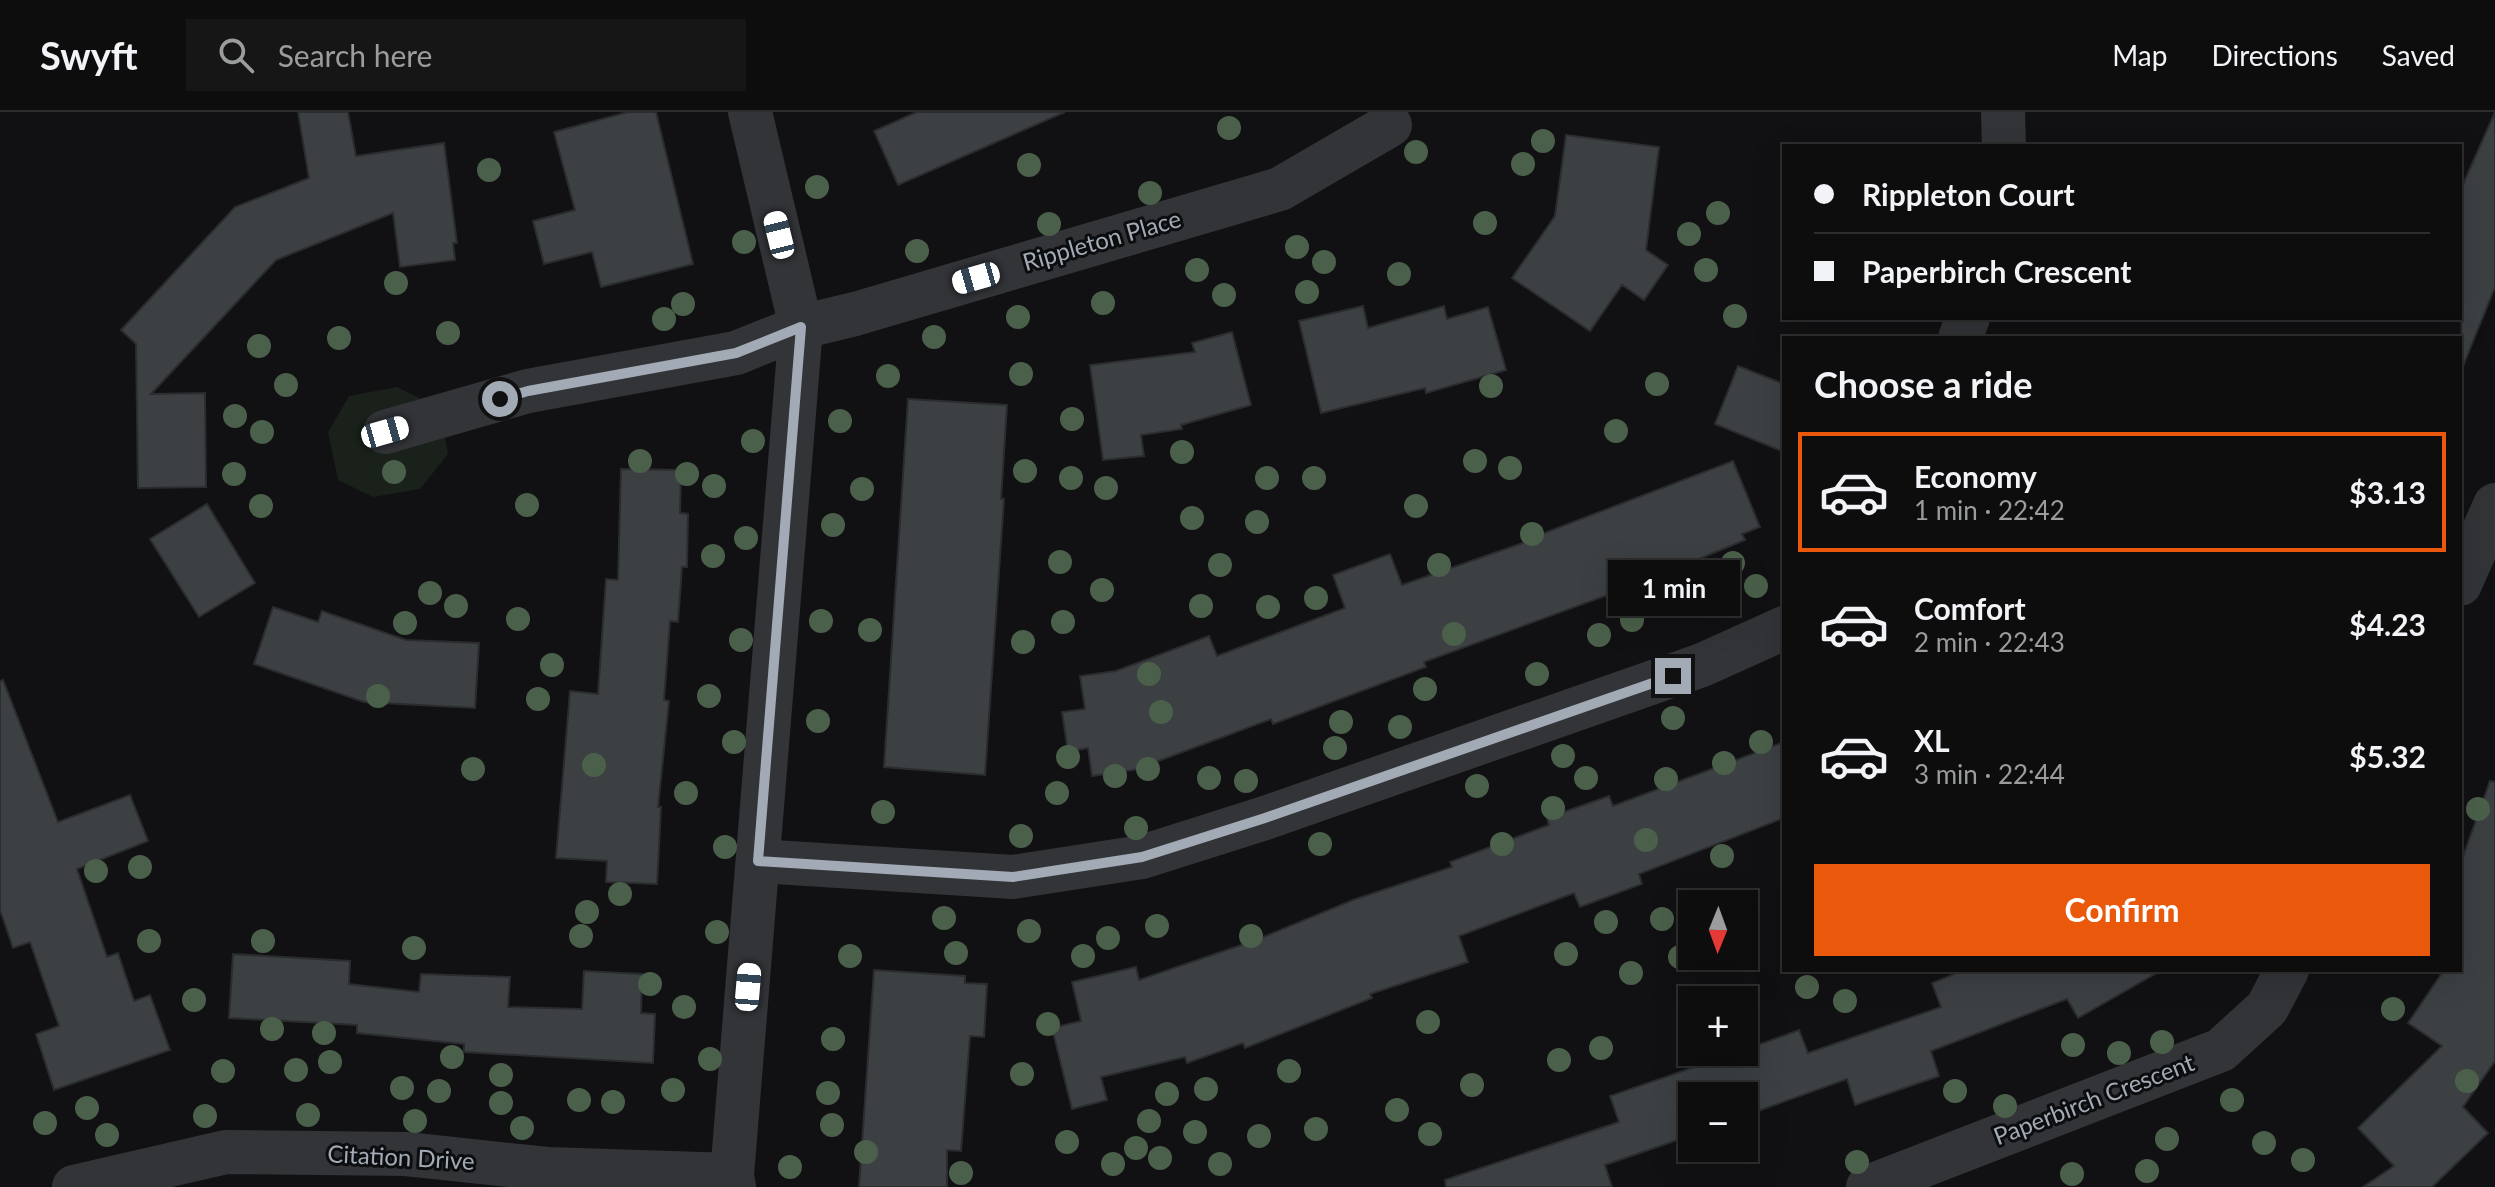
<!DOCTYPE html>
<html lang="en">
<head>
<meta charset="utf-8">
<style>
	body { margin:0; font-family:Lato,sans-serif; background:#161617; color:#f1f3f6; height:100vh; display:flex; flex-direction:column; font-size:30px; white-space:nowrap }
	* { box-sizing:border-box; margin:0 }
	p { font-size:26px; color:#9a9c9e }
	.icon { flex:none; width:44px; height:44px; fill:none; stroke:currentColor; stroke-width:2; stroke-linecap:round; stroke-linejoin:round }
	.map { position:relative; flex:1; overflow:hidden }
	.side { position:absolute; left:1782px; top:224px; width:680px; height:636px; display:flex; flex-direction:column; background:#0d0d0e; border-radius:0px; box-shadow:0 8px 32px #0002,0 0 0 2px #2d2d2e }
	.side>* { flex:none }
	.banner { position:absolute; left:1782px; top:32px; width:680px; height:176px; border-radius:0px; box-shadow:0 8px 32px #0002,0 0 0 2px #2d2d2e; display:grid; align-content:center; height:176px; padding:0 32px; background:#0d0d0e }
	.needle { width:52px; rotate:181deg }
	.tools { position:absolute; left:1678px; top:778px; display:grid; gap:16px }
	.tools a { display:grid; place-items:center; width:80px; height:80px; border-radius:0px; background:#0d0d0e; box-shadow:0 8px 32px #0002,0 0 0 2px #2d2d2e; font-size:40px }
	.end { position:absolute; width:36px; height:36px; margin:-18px; border:10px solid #a2aab5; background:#111; box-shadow:0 0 0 4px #111 }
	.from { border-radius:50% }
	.bubble { position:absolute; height:56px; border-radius:0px; background:#0d0d0e; box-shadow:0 8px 32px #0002,0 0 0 2px #2d2d2e; font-size:26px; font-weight:700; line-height:56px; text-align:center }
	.car { position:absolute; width:24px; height:48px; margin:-24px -12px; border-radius:10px; box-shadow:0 0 6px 2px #0007; background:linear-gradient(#fff 24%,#345 0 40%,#fff 0 76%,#345 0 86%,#fff 0) }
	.banner b { display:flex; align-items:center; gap:28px; height:76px; font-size:30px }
	.banner b+b { border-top:2px solid #2d2d2e }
	.banner i { width:20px; height:20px; background:#f1f3f6 }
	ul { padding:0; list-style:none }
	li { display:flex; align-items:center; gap:24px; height:120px; margin:0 16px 12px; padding:0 16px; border:4px solid transparent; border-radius:0px }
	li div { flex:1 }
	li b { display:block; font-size:30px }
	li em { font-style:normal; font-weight:700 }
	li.selected { border-color:#ea580c }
	li>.icon { width:72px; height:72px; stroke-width:1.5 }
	h2 { padding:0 32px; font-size:36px; line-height:96px }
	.primary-button { display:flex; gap:16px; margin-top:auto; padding:16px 32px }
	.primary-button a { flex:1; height:92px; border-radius:0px; background:#ea580c; color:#fff; font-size:32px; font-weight:700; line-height:92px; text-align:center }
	header { display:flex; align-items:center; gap:48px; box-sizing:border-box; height:112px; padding:0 40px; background:#0d0d0e; border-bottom:2px solid #2d2d2e }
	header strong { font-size:38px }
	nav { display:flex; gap:44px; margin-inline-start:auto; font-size:28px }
	.search { width:560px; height:72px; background:#161617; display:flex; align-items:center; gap:20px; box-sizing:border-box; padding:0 28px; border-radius:0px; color:#9a9c9e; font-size:30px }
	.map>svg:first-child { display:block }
	.green { fill:#19211a }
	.building { fill:#3d4043; stroke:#2b2c2f; stroke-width:2 }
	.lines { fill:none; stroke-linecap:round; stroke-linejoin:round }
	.minor { stroke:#323438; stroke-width:44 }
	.tree { fill:#4b604a }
	.route { stroke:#a2aab5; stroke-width:10 }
	.labels { text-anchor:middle; stroke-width:6; stroke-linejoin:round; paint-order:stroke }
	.street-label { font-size:24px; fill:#a2aab5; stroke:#0c0d0e }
</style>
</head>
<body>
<header>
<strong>Swyft</strong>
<div class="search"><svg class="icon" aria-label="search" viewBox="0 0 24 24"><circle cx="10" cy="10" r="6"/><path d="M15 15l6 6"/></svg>Search here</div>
<nav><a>Map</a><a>Directions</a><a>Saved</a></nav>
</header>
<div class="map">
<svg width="2495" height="1075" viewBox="0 0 2495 1075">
	<rect width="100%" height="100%" fill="#111113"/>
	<path class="green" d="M397,275L439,296L448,342L420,377L373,385L338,368L328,320L349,284Z"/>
	<path class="building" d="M298,0H348L356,44L444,31L457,131H453L455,148L400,155L393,101L276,148L151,282L205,281L206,375L138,376L136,232L121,218L235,95L309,66Z
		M628,0H656L693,152L601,175L592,140L544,152L533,109L575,98L554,20Z
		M917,0H1065L898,73L874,19Z
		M2495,0V175L2462,257L2460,79Z
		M1566,23L1659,35L1646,138L1668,153L1644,188L1622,173L1590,219L1512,166L1555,104Z
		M1363,194L1368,216L1444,194L1447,207L1488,195L1506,258L1426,281L1425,276L1321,301L1299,209Z
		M1232,220L1251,293L1181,313L1182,317L1141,323L1144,344L1103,348L1090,253L1195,240L1192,231Z
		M1738,254L1784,272V340L1715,312Z
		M908,287L1007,293L1001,387H1004L985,663L884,655Z
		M1733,349L1760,415L1742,422L1745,428L1643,470L1424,550L1426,555L1273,612L1271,607L1153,651V655L1092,664L1088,636L1068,640L1062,600L1085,597L1080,564L1116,559L1209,524L1217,544L1345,496L1333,463L1390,442L1402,473L1540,425L1539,423Z
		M621,357L681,358L680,401L688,402L687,455H682L678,510L670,509L664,588L669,589L658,695H661L657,772L606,770L607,749L556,746L570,579L598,582L606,467L618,468Z
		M207,392L255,471L199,505L150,427Z
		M273,495L318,510L322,499L406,528L479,531L475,596L364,590L254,552Z
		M3,568L58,710L130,683L148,729L77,757L107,845L118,841L134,889L150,883L170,938L54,978L36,922L59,914L30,830L13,836L0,798V569Z
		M1784,630V706L1639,762L1642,772L1580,795L1574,781L1459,824L1468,850L1370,882L1372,886L1245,936L1243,931L1187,951L1185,945L1101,965L1107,988L1072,997L1052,916L1081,909L1072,870L1136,855L1139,868L1256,828L1353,788L1452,755L1450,750L1549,713L1547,706L1609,684L1613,694Z
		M2490,669L2495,670V949L2463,995L2488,1021L2432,1075H2363L2394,1054L2358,1016L2442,934L2408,911L2444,858H2460V753Z
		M233,842L350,849L349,872L419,880L421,862L510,865L508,895L582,897L584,859L642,862L641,901L655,902L653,951L464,940V932L357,921V913L229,906Z
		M874,858L965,864V871L987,872L984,925L970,924L961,1039L947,1038V1075H859Z
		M1964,858H2162L2078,906L2067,887L1931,939L1939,964L1855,993L1847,967L1744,1004V984H1692V1023L1605,1053L1612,1075H1446L1445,1068L1619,1010L1610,984L1738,940H1744V938L1799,918L1808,941L1941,895L1932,871Z"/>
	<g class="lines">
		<path class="minor" d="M2003,0L2004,34
			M1960,226L1968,206
			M385,320L528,279L736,241L801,215L855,202L1280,77L1390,13
			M2460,472L2495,393
			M758,749L1013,765L1142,745L1265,706L1702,553L1784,516
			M74,1075L226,1040L406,1042L547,1057L732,1063
			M734,1075L732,1063L801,215L750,0
			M1868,1075L2221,938L2267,896L2287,858"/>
	</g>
	<g class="tree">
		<circle cx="1229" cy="16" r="12"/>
		<circle cx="1543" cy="29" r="12"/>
		<circle cx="1416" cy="40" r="12"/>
		<circle cx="1523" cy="52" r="12"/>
		<circle cx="1029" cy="53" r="12"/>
		<circle cx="489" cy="58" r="12"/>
		<circle cx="817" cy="75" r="12"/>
		<circle cx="1150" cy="81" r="12"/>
		<circle cx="1718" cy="101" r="12"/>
		<circle cx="1485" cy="111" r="12"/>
		<circle cx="1049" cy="112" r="12"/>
		<circle cx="1689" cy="122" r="12"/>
		<circle cx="744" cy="130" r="12"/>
		<circle cx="1297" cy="135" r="12"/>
		<circle cx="917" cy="139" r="12"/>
		<circle cx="1324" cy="150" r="12"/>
		<circle cx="1197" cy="158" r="12"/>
		<circle cx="1706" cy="158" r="12"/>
		<circle cx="1399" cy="162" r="12"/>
		<circle cx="396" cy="171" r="12"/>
		<circle cx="1307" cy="180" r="12"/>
		<circle cx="1224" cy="183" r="12"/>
		<circle cx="1103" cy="191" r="12"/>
		<circle cx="683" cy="192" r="12"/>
		<circle cx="1735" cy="204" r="12"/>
		<circle cx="1018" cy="205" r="12"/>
		<circle cx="664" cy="207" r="12"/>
		<circle cx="448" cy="221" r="12"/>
		<circle cx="934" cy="225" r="12"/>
		<circle cx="339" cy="226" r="12"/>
		<circle cx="259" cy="234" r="12"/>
		<circle cx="1021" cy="262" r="12"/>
		<circle cx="888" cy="264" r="12"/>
		<circle cx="1657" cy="272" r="12"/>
		<circle cx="286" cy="273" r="12"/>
		<circle cx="1491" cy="274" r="12"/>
		<circle cx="235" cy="304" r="12"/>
		<circle cx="1072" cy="307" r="12"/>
		<circle cx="840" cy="309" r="12"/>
		<circle cx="1616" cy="319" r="12"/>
		<circle cx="262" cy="320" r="12"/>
		<circle cx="753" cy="329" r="12"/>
		<circle cx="1182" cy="340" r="12"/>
		<circle cx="640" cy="349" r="12"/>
		<circle cx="1475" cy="349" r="12"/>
		<circle cx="1510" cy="356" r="12"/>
		<circle cx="1025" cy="359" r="12"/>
		<circle cx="394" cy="360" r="12"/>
		<circle cx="234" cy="362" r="12"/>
		<circle cx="687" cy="362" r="12"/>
		<circle cx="1071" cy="366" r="12"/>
		<circle cx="1267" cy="366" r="12"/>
		<circle cx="1314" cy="366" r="12"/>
		<circle cx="714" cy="374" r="12"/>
		<circle cx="1106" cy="376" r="12"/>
		<circle cx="862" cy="377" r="12"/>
		<circle cx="527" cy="393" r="12"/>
		<circle cx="261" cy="394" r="12"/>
		<circle cx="1416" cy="394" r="12"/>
		<circle cx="1192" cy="406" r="12"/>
		<circle cx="1257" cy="410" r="12"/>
		<circle cx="833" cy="413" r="12"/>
		<circle cx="1532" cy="422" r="12"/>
		<circle cx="746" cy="426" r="12"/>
		<circle cx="713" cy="444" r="12"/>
		<circle cx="1060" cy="450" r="12"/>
		<circle cx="1733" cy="451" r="12"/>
		<circle cx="1220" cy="453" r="12"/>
		<circle cx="1439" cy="453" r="12"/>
		<circle cx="1756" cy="474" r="12"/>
		<circle cx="1102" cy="478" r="12"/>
		<circle cx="430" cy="481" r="12"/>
		<circle cx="1316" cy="486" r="12"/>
		<circle cx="1725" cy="492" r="12"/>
		<circle cx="456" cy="494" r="12"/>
		<circle cx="1201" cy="494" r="12"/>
		<circle cx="1268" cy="495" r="12"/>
		<circle cx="518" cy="507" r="12"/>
		<circle cx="1632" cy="508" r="12"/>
		<circle cx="821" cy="509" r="12"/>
		<circle cx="1063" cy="510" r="12"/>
		<circle cx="405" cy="511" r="12"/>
		<circle cx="870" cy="518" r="12"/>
		<circle cx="1454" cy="522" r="12"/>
		<circle cx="1599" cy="523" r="12"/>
		<circle cx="741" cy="528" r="12"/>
		<circle cx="1023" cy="530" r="12"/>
		<circle cx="552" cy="553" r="12"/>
		<circle cx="1149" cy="562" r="12"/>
		<circle cx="1537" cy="562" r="12"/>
		<circle cx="1425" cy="577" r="12"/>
		<circle cx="378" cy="584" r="12"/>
		<circle cx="709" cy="584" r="12"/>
		<circle cx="538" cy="587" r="12"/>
		<circle cx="1161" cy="600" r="12"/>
		<circle cx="1673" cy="606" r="12"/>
		<circle cx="818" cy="609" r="12"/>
		<circle cx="1341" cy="610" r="12"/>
		<circle cx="1400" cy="615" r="12"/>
		<circle cx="734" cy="630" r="12"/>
		<circle cx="1761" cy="630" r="12"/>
		<circle cx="1335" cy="636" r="12"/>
		<circle cx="1563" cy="644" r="12"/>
		<circle cx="1068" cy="645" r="12"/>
		<circle cx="1724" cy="651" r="12"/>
		<circle cx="594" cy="653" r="12"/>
		<circle cx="473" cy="657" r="12"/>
		<circle cx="1148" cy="657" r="12"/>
		<circle cx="1115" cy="664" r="12"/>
		<circle cx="1209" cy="666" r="12"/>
		<circle cx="1586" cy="666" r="12"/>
		<circle cx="1666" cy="667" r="12"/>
		<circle cx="1246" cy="669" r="12"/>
		<circle cx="1477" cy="674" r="12"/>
		<circle cx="686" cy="681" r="12"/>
		<circle cx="1057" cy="681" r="12"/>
		<circle cx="1553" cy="696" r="12"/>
		<circle cx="2478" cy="697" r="12"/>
		<circle cx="883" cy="700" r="12"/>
		<circle cx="1136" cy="716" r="12"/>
		<circle cx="1021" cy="724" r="12"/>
		<circle cx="1646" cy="728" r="12"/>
		<circle cx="1320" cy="732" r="12"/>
		<circle cx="1502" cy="732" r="12"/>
		<circle cx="725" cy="735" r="12"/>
		<circle cx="1722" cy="744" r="12"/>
		<circle cx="140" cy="755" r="12"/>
		<circle cx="96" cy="759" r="12"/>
		<circle cx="620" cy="782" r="12"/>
		<circle cx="587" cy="800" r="12"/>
		<circle cx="944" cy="806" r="12"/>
		<circle cx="1662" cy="807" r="12"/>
		<circle cx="1606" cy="810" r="12"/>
		<circle cx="1157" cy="814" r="12"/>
		<circle cx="1029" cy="819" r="12"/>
		<circle cx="717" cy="820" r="12"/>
		<circle cx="581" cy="824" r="12"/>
		<circle cx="1251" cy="824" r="12"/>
		<circle cx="1108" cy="826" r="12"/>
		<circle cx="149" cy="829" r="12"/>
		<circle cx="263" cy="829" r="12"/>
		<circle cx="414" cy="836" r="12"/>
		<circle cx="956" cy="841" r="12"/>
		<circle cx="1566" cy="842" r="12"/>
		<circle cx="850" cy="844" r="12"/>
		<circle cx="1083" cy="844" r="12"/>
		<circle cx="1680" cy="845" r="12"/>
		<circle cx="1631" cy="861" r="12"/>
		<circle cx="650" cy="872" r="12"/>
		<circle cx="1807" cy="875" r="12"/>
		<circle cx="194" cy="888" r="12"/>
		<circle cx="1845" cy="889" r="12"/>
		<circle cx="684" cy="895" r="12"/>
		<circle cx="2393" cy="897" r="12"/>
		<circle cx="1428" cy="910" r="12"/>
		<circle cx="1048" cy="912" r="12"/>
		<circle cx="272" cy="917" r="12"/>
		<circle cx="324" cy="921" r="12"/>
		<circle cx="833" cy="927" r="12"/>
		<circle cx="2162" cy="930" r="12"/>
		<circle cx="2073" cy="933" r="12"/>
		<circle cx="1601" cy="936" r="12"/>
		<circle cx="2119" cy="941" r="12"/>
		<circle cx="452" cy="945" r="12"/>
		<circle cx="710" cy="947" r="12"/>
		<circle cx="1559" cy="948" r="12"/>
		<circle cx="330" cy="950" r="12"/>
		<circle cx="296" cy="958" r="12"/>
		<circle cx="223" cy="959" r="12"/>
		<circle cx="1289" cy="959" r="12"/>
		<circle cx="1022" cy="962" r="12"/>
		<circle cx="501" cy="963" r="12"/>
		<circle cx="2467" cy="969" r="12"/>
		<circle cx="1472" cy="973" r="12"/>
		<circle cx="402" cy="976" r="12"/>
		<circle cx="1206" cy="977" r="12"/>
		<circle cx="673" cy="978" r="12"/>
		<circle cx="439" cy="979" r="12"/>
		<circle cx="1955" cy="979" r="12"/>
		<circle cx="828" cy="981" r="12"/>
		<circle cx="1167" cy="982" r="12"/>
		<circle cx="579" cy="988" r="12"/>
		<circle cx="2232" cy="988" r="12"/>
		<circle cx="613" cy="990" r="12"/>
		<circle cx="501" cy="991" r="12"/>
		<circle cx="2005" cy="994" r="12"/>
		<circle cx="87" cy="996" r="12"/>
		<circle cx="1397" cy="998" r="12"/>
		<circle cx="308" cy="1003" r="12"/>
		<circle cx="205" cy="1004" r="12"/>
		<circle cx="415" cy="1009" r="12"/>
		<circle cx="1149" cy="1009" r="12"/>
		<circle cx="45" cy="1011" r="12"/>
		<circle cx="832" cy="1013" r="12"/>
		<circle cx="522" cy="1016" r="12"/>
		<circle cx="1316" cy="1017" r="12"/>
		<circle cx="1195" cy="1020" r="12"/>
		<circle cx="1430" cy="1022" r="12"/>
		<circle cx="107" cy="1023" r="12"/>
		<circle cx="1259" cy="1024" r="12"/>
		<circle cx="2167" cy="1027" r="12"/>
		<circle cx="1067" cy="1030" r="12"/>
		<circle cx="2264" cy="1031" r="12"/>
		<circle cx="1136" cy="1036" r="12"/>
		<circle cx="866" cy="1040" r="12"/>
		<circle cx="1160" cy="1046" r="12"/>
		<circle cx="2303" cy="1048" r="12"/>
		<circle cx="1857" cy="1050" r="12"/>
		<circle cx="1113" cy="1052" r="12"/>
		<circle cx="1220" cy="1052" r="12"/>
		<circle cx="790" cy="1055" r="12"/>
		<circle cx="2147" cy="1059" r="12"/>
		<circle cx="961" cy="1061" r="12"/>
		<circle cx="2072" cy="1062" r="12"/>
	</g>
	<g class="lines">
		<path class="route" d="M500,287L528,279L736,241L801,215L758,749L1013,765L1142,745L1265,706L1673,564"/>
	</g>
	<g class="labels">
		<g class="street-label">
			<text transform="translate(1102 129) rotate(-16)" y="8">Rippleton Place</text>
			<text transform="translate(2094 988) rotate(-21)" y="8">Paperbirch Crescent</text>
			<text transform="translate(401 1046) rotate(3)" y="8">Citation Drive</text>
		</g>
	</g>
</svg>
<div class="tools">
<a><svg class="needle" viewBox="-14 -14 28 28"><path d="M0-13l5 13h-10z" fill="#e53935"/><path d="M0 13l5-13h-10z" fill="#9a9c9e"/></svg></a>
<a>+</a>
<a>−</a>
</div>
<i class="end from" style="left:500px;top:287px"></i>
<i class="end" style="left:1673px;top:564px"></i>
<div class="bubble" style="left:1608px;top:448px;width:132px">1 min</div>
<i class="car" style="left:779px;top:123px;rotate:346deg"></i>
<i class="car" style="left:976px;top:166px;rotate:254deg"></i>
<i class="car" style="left:385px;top:320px;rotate:74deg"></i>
<i class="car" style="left:748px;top:875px;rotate:5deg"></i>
<div class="banner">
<b><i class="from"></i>Rippleton Court</b>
<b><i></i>Paperbirch Crescent</b>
</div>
<section class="side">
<h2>Choose a ride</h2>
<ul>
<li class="selected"><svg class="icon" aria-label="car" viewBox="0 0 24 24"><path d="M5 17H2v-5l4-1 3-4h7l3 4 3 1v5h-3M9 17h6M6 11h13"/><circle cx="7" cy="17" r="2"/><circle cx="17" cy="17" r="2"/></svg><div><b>Economy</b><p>1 min · 22:42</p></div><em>$3.13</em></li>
<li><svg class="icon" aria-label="car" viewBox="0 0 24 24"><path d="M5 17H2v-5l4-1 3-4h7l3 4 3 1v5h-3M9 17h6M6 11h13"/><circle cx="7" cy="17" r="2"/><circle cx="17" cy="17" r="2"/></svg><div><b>Comfort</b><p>2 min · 22:43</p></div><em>$4.23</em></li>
<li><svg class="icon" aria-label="car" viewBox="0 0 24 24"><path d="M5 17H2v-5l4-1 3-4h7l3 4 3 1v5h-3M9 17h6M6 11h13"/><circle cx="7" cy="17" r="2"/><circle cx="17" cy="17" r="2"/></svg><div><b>XL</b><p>3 min · 22:44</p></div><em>$5.32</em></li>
</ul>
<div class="primary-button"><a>Confirm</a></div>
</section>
</div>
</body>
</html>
